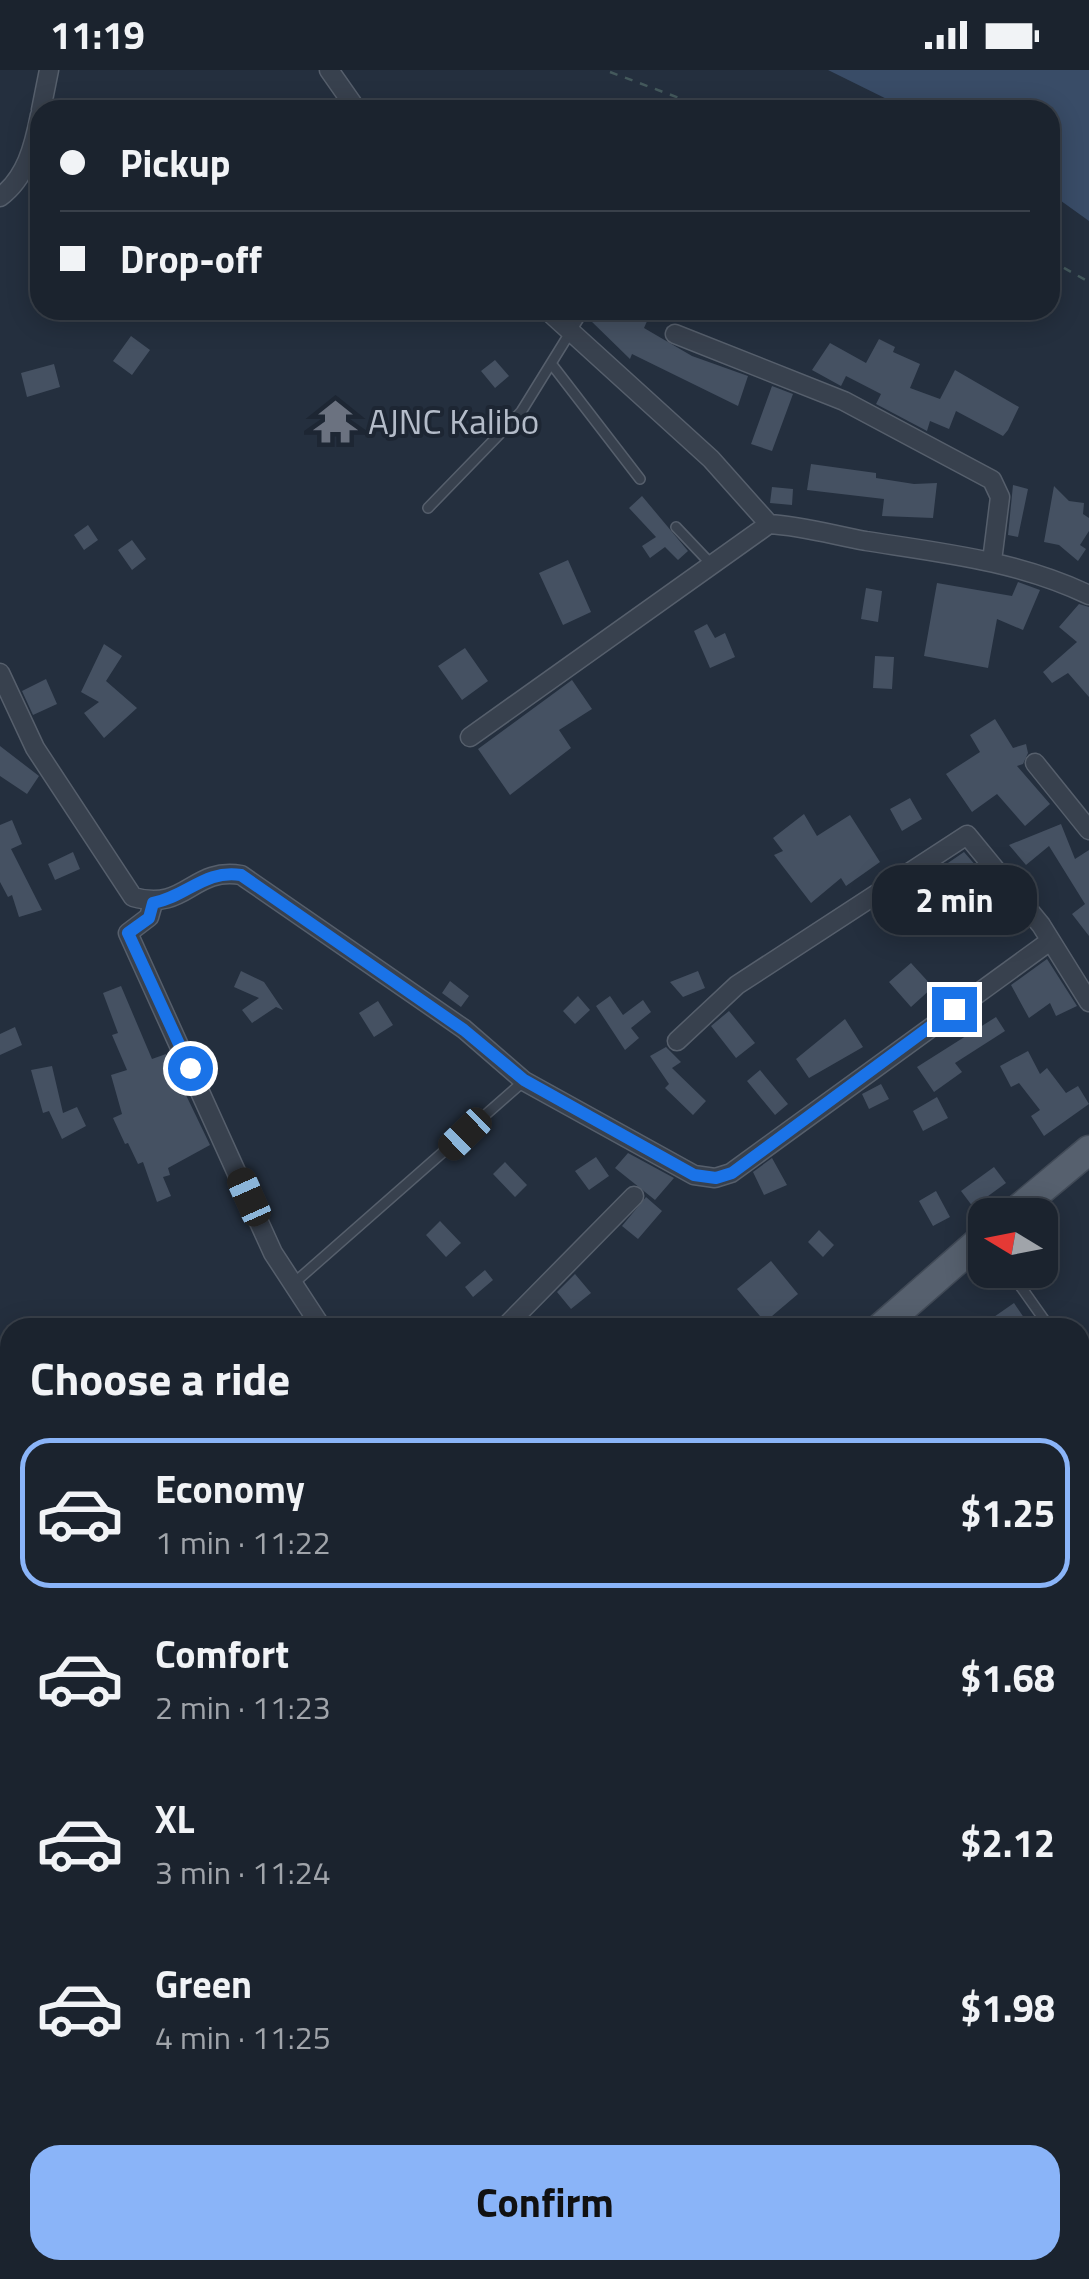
<!DOCTYPE html>
<html lang="en">
<head>
<meta charset="utf-8">
<style>
	body { margin:0; font-family:"Titillium Web",sans-serif; background:#282f3a; color:#f1f3f6; height:100vh; display:flex; flex-direction:column; font-size:38px; white-space:nowrap }
	* { box-sizing:border-box; margin:0 }
	p { font-size:32px; color:#a0a4aa }
	.icon { flex:none; width:55px; height:55px; fill:none; stroke:currentColor; stroke-width:2; stroke-linecap:round; stroke-linejoin:round }
	.map { position:relative; flex:1; overflow:hidden }
	.drawer { position:absolute; left:0px; top:1248px; width:1090px; height:962px; display:flex; flex-direction:column; background:#1b232e; border-radius:30px 30px 0 0; box-shadow:0 5px 25px #0003,0 0 0 2px #39404a }
	.drawer>* { flex:none }
	.hud { position:absolute; left:30px; top:30px; width:1030px; height:220px; border-radius:30px; box-shadow:0 5px 25px #0003,0 0 0 2px #39404a; display:grid; align-content:center; height:220px; padding:0 30px; background:#1b232e }
	.needle { width:65px; rotate:280deg }
	.buttons { position:absolute; left:968px; top:1128px; display:grid; gap:20px }
	.buttons a { display:grid; place-items:center; width:90px; height:90px; border-radius:20px; background:#1b232e; box-shadow:0 5px 25px #0003,0 0 0 2px #39404a; font-size:50px }
	.end { position:absolute; width:45px; height:45px; margin:-22px; border:12px solid #1a73e8; background:#fff; box-shadow:0 0 0 5px #fff }
	.from { border-radius:50% }
	.bubble { position:absolute; height:70px; border-radius:30px; background:#1b232e; box-shadow:0 5px 25px #0003,0 0 0 2px #39404a; font-size:32px; font-weight:700; line-height:70px; text-align:center }
	.car { position:absolute; width:30px; height:60px; margin:-30px -15px; border-radius:12px; box-shadow:0 0 8px 2px #0007; background:linear-gradient(#222 24%,#8ab4d8 0 40%,#222 0 76%,#8ab4d8 0 86%,#222 0) }
	.hud b { display:flex; align-items:center; gap:35px; height:95px; font-size:38px }
	.hud b+b { border-top:2px solid #39404a }
	.hud i { width:25px; height:25px; background:#f1f3f6 }
	ul { padding:0; list-style:none }
	li { display:flex; align-items:center; gap:30px; height:150px; margin:0 20px 15px; padding:0 10px; border:5px solid transparent; border-radius:30px }
	li div { flex:1 }
	li b { display:block; font-size:38px }
	li em { font-style:normal; font-weight:700 }
	li.active { border-color:#8ab4f8 }
	li>.icon { width:90px; height:90px; stroke-width:1.5 }
	h2 { padding:0 30px; font-size:45px; line-height:120px }
	.cta { display:flex; gap:20px; margin-top:auto; padding:20px 30px }
	.cta a { flex:1; height:115px; border-radius:30px; background:#8ab4f8; color:#111; font-size:40px; font-weight:700; line-height:115px; text-align:center }
	.status { display:flex; justify-content:space-between; align-items:center; height:70px; padding:0 50px; background:#1b232e; direction:ltr }
	.status svg { height:28px; fill:currentColor }
	.map>svg:first-child { display:block }
	.water { fill:#394c67 }
	.building { fill:#455162 }
	.lines { fill:none; stroke-linecap:round; stroke-linejoin:round }
	.lane-casing { stroke:#565f6c; stroke-width:12 }
	.street-casing { stroke:#565f6c; stroke-width:21 }
	.secondary-casing { stroke:#565f6c; stroke-width:29 }
	.primary-casing { stroke:#414a57; stroke-width:31 }
	.path { stroke:#44595c; stroke-width:2.5; stroke-dasharray:8 8; stroke-linecap:butt }
	.lane { stroke:#38414e; stroke-width:9 }
	.street { stroke:#38414e; stroke-width:18 }
	.secondary { stroke:#465061; stroke-width:25 }
	.primary { stroke:#56606e; stroke-width:28 }
	.route { stroke:#1a73e8; stroke-width:12 }
	.labels { text-anchor:middle; stroke-width:8; stroke-linejoin:round; paint-order:stroke }
	.poi-label { font-size:35px; fill:#b4bcc9; stroke:#1d2633; text-anchor:start }
</style>
</head>
<body>
<div class="status"><b>11:19</b><svg viewBox="0 0 49 12"><path d="M0 12V9h3v3zM5 12V6h3v6zM10 12V3h3v9zM15 12V0h3v12zM26 1h20v11H26zM47 4h2v5h-2z"/></svg></div>
<div class="map">
<svg width="1089" height="2209" viewBox="0 0 1089 2209">
	<rect width="100%" height="100%" fill="#242f3e"/>
	<path class="water" d="M828,0H1089V151L1050,123V40H909Z"/>
	<path class="building" d="M597,240H652L644,258L692,286L748,306L738,336L632,284L630,289L589,249Z
		M131,266L150,280L132,305L113,291Z
		M879,269L895,277L893,282L920,294L910,318L940,329L955,300L1019,337L1008,360L1003,366L956,341L949,359L930,351L927,361L876,334L881,324L846,306L841,316L812,300L830,273L866,293Z
		M495,290L509,306L495,318L481,301Z
		M54,294L60,317L27,327L21,303Z
		M772,316L793,324L772,381L751,374Z
		M811,394L876,403V408L914,414L937,413L933,448L882,446L884,429L807,420Z
		M1013,415L1028,419L1018,467L1008,465Z
		M1054,416L1069,431L1084,433L1083,444L1089,448V461L1080,475L1086,479L1078,491L1059,475L1044,472Z
		M772,417L793,419L792,435L770,433Z
		M642,426L688,481L678,490L665,477L650,488L642,476L656,467L629,438Z
		M88,455L98,470L84,480L74,465Z
		M132,470L146,489L132,500L118,480Z
		M568,490L591,542L563,555L539,503Z
		M1018,512L1040,520L1023,560L997,549L988,598L924,586L937,513L1012,526Z
		M866,518L882,521L878,552L861,549Z
		M1079,534L1089,537V627L1068,603L1052,613L1043,602L1077,572L1059,557Z
		M707,554L715,568L725,563L735,587L710,598L694,561Z
		M104,574L122,586L106,611L137,638L104,668L84,643L99,632L81,622Z
		M465,578L488,611L462,630L438,596Z
		M875,586L894,587L892,619L873,618Z
		M46,609L57,634L33,645L22,621Z
		M572,610L592,639L559,660L571,678L510,725L478,679Z
		M995,649L1013,678L1026,674L1028,683L1023,694L1017,696L1050,734L1025,756L997,724L972,742L946,704L980,682L970,665Z
		M0,676L39,706L27,724L0,706Z
		M910,728L922,749L902,761L890,739Z
		M804,744L817,766L850,745L880,792L846,816L841,808L811,833L774,785L783,781L773,768Z
		M12,750L22,774L11,779L42,840L19,847L12,825L8,827L0,812V755Z
		M1061,754L1075,789L1089,780V866L1072,844L1085,834L1049,776L1026,795L1009,775Z
		M73,782L80,799L55,810L48,794Z
		M964,782L977,797L951,809L945,795Z
		M912,816L933,847L914,859L893,828Z
		M997,823L1010,843L988,856L976,836Z
		M1047,889L1077,936L1056,946L1050,933L1029,948L1011,915Z
		M911,893L933,917L911,937L889,912Z
		M241,901L264,912L283,940L276,937L252,953L242,940L259,928L234,917Z
		M698,901L705,918L683,927L670,912Z
		M450,911L469,926L461,937L442,923Z
		M121,916L152,989L166,984L180,1025L185,1023L210,1075L168,1098L170,1105L163,1107L171,1126L157,1132L143,1092L138,1094L128,1073L125,1074L113,1048L122,1044L111,1005L127,1000L112,965L118,963L103,923Z
		M578,926L590,940L575,954L563,941Z
		M610,926L623,945L643,930L651,942L631,958L639,968L625,980L596,936Z
		M378,931L393,955L374,967L359,943Z
		M729,941L755,973L736,988L711,956Z
		M996,947L1005,961L955,993L962,1002L934,1022L917,997Z
		M845,949L863,977L809,1008L796,989Z
		M15,957L22,975L0,985V964Z
		M666,977L681,992L672,998L706,1031L693,1045L665,1018L669,1014L650,986Z
		M1028,981L1040,1004L1047,998L1066,1023L1078,1016L1089,1034L1044,1066L1031,1046L1040,1040L1019,1013L1011,1017L1000,996Z
		M52,996L63,1043L77,1037L86,1056L62,1069L49,1041L43,1043L31,1000Z
		M760,1000L788,1034L775,1045L747,1011Z
		M881,1014L889,1029L869,1039L862,1024Z
		M937,1027L948,1048L923,1061L913,1041Z
		M628,1083L674,1108L655,1130L615,1098Z
		M596,1087L609,1106L589,1120L575,1101Z
		M772,1088L787,1115L764,1125L753,1102Z
		M505,1092L527,1115L515,1127L493,1104Z
		M994,1097L1006,1113L973,1137L961,1121Z
		M936,1121L950,1147L933,1156L919,1131Z
		M646,1127L662,1141L638,1169L622,1156Z
		M440,1151L461,1173L446,1187L426,1165Z
		M819,1160L834,1175L823,1187L808,1172Z
		M771,1191L798,1224L765,1252L737,1219Z
		M485,1200L493,1210L473,1227L465,1217Z
		M575,1204L591,1223L571,1239L557,1222Z
		M1014,1233L1031,1258H978Z"/>
	<g class="lines">
		<defs>
			<path id="lane" d="M553,296L640,409
				M428,438L521,342L584,240
				M676,457L713,496
				M1009,1200L1050,1258
				M294,1213L524,1011
				M1080,1300L1089,1312"/>
			<path id="street" d="M329,0L357,40
				M41,40L49,0
				M0,127C26,108 34,76 40,45
				M547,240L711,389L769,454C803,456 833,465 866,471C943,483 1018,491 1089,525
				M675,264L844,331L992,410L1000,427L992,491
				M0,603L35,678L133,827C187,842 191,797 241,805L464,959L524,1011L694,1105L715,1108L731,1103L1050,871
				M470,667L769,454
				M1035,693L1089,760
				M153,833L149,847L128,863L273,1183L322,1258
				M677,971L737,915L967,765L1041,855L1089,932
				M504,1258L634,1126
				M1080,1597L1089,1593
				M0,1981L10,1972
				M624,2200L629,2209"/>
			<path id="secondary" d="M0,1574H10"/>
			<path id="primary" d="M1011,1145L1089,1080
				M880,1258L985,1166
				M1027,2200L1029,2209"/>
		</defs>
		<use href="#lane" class="lane-casing"/>
		<use href="#street" class="street-casing"/>
		<use href="#secondary" class="secondary-casing"/>
		<use href="#primary" class="primary-casing"/>
		<path class="path" d="M610,2L711,40
			M1050,190L1089,212"/>
		<use href="#lane" class="lane"/>
		<use href="#street" class="street"/>
		<use href="#secondary" class="secondary"/>
		<use href="#primary" class="primary"/>
	</g>
	<g class="lines">
		<path class="route" d="M190,998L128,863L149,848L153,833C186,827 205,799 241,805L464,960L524,1010L694,1105L716,1108L732,1103L954,939"/>
	</g>
	<defs>
		<symbol id="temple-bare" viewBox="-9 -9 18 18"><path d="M0-6L5-2H3V0L6.5 2.5H4V6H1.5V3h-3V6H-4V2.5H-6.5L-3 0V-2H-5Z" fill="#6b7280" stroke="#1d2633" stroke-width="2.5" paint-order="stroke"/></symbol>
	</defs>
	<g fill-rule="evenodd">
		<use href="#temple-bare" x="304" y="320" width="63" height="63"/>
	</g>
	<g class="labels">
		<g class="poi-label">
			<text x="368" y="364">AJNC Kalibo</text>
		</g>
	</g>
</svg>
<div class="buttons">
<a><svg class="needle" viewBox="-14 -14 28 28"><path d="M0-13l5 13h-10z" fill="#e53935"/><path d="M0 13l5-13h-10z" fill="#a0a4aa"/></svg></a>
</div>
<i class="end from" style="left:190px;top:998px"></i>
<i class="end" style="left:954px;top:939px"></i>
<div class="bubble" style="left:872px;top:795px;width:165px">2 min</div>
<i class="car" style="left:465px;top:1064px;rotate:226deg"></i>
<i class="car" style="left:249px;top:1127px;rotate:336deg"></i>
<div class="hud">
<b><i class="from"></i>Pickup</b>
<b><i></i>Drop-off</b>
</div>
<section class="drawer">
<h2>Choose a ride</h2>
<ul>
<li class="active"><svg class="icon" aria-label="car" viewBox="0 0 24 24"><path d="M5 17H2v-5l4-1 3-4h7l3 4 3 1v5h-3M9 17h6M6 11h13"/><circle cx="7" cy="17" r="2"/><circle cx="17" cy="17" r="2"/></svg><div><b>Economy</b><p>1 min · 11:22</p></div><em>$1.25</em></li>
<li><svg class="icon" aria-label="car" viewBox="0 0 24 24"><path d="M5 17H2v-5l4-1 3-4h7l3 4 3 1v5h-3M9 17h6M6 11h13"/><circle cx="7" cy="17" r="2"/><circle cx="17" cy="17" r="2"/></svg><div><b>Comfort</b><p>2 min · 11:23</p></div><em>$1.68</em></li>
<li><svg class="icon" aria-label="car" viewBox="0 0 24 24"><path d="M5 17H2v-5l4-1 3-4h7l3 4 3 1v5h-3M9 17h6M6 11h13"/><circle cx="7" cy="17" r="2"/><circle cx="17" cy="17" r="2"/></svg><div><b>XL</b><p>3 min · 11:24</p></div><em>$2.12</em></li>
<li><svg class="icon" aria-label="car" viewBox="0 0 24 24"><path d="M5 17H2v-5l4-1 3-4h7l3 4 3 1v5h-3M9 17h6M6 11h13"/><circle cx="7" cy="17" r="2"/><circle cx="17" cy="17" r="2"/></svg><div><b>Green</b><p>4 min · 11:25</p></div><em>$1.98</em></li>
</ul>
<div class="cta"><a>Confirm</a></div>
</section>
</div>
</body>
</html>
